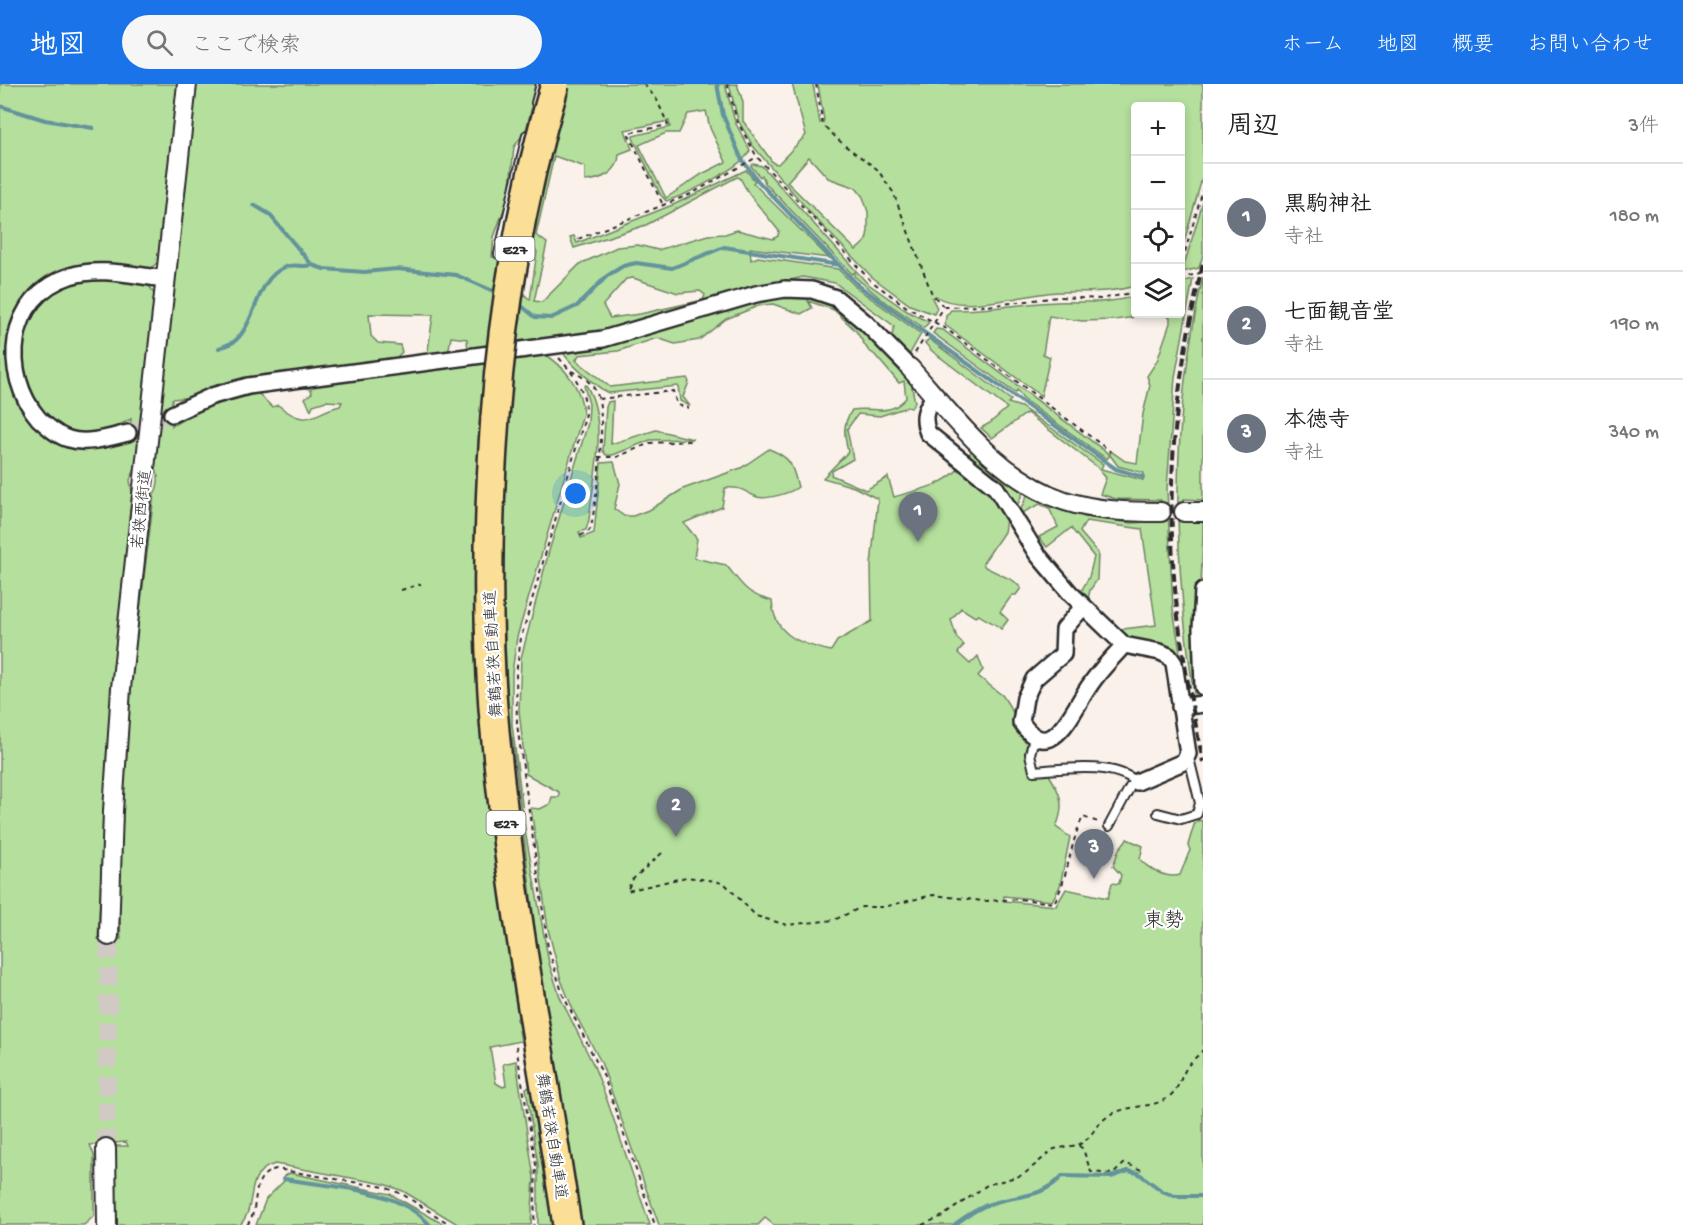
<!DOCTYPE html>
<html lang="ja">
<meta charset="utf-8">
<style>
body{margin:0;font-family:"Gochi Hand","Klee One",sans-serif;background:#f6f6f6;color:#222}
.controls{position:absolute;right:18px;top:18px;display:grid;overflow:hidden;border-radius:6px;box-shadow:0 3px 9px #0003}
.controls button{width:54px;height:54px;display:grid;place-items:center;padding:0;border:0;border-bottom:2px solid #e0e0e0;background:#fff;color:#222;font:30px sans-serif}
.you{position:absolute;left:576px;top:410px;width:21px;height:21px;margin:-15px;border:4px solid #fff;border-radius:50%;background:#1a73e8;box-shadow:0 0 0 9px #1a73e833}
.badge{display:grid;place-items:center;width:39px;height:39px;border-radius:50%;background:#1a73e8;color:#fff;font-size:20px;font-weight:700}
.pin{position:absolute;translate:-50% -50px;filter:drop-shadow(0 2px 3px #0008)}
.pin::after{content:'';position:absolute;top:32px;width:21px;height:18px;background:inherit;clip-path:polygon(0 0,100% 0,50% 100%)}
.list{margin:0;padding:0;list-style:none}
h2{display:flex;justify-content:space-between;align-items:center;height:78px;margin:0;padding:0 24px;font-size:26px}
h2 small{font-size:20px;font-weight:400;color:#767676}
.list li{display:grid;grid-template-columns:39px 1fr auto;gap:18px;align-items:center;box-sizing:border-box;height:108px;padding:0 24px;border-top:2px solid #e0e0e0}
.list b{display:block;font-size:22px;white-space:nowrap}
.list p{margin:0;font-size:20px;white-space:nowrap;color:#767676}
.list em{font-size:20px;font-style:normal;color:#767676}
.icon{flex:none;width:33px;height:33px;fill:none;stroke:currentColor;stroke-width:2;stroke-linecap:round;stroke-linejoin:round}
.map{position:relative;flex:none;width:1203px;height:1141px;overflow:hidden}
header{display:flex;align-items:center;gap:36px;box-sizing:border-box;height:84px;padding:0 30px;background:#1a73e8;color:#fff}
header strong{font-size:28px}
nav{display:flex;gap:33px;margin-inline-start:auto;font-size:21px}
.search{width:420px;height:54px;background:#f6f6f6;display:flex;align-items:center;gap:15px;box-sizing:border-box;padding:0 21px;border-radius:33px;color:#767676;font-size:22px}
main{display:flex}
aside{flex:1;background:#fff}
.map>svg:first-child{display:block}
.green{fill:#b4df9d;stroke:#708564;stroke-width:1.5;fill-rule:evenodd}
.lines{fill:none;stroke-linecap:round;stroke-linejoin:round}
.stream{stroke:#63939b;stroke-width:4}
.minor-tunnel{stroke:#d1c9c4;stroke-width:15;stroke-dasharray:15 8;stroke-linecap:butt}
.tertiary-tunnel{stroke:#d1c9c4;stroke-width:18;stroke-dasharray:18 9;stroke-linecap:butt}
.service-casing{stroke:#2b2b2b;stroke-width:12}
.minor-casing{stroke:#2b2b2b;stroke-width:20}
.tertiary-casing{stroke:#2b2b2b;stroke-width:22}
.motorway-casing{stroke:#2b2b2b;stroke-width:32}
.path{stroke:#2b2b2b;stroke-width:2;stroke-dasharray:4.5 4.5;stroke-linecap:butt}
.service{stroke:#fff;stroke-width:8}
.minor{stroke:#fff;stroke-width:15}
.tertiary{stroke:#fff;stroke-width:18}
.motorway{stroke:#fbdf96;stroke-width:27}
.rail{stroke:#2b2b2b;stroke-width:4;stroke-dasharray:9 4.5;stroke-linecap:butt}
.motorway-bridge-casing{stroke:#2b2b2b;stroke-width:32;stroke-linecap:butt}
.motorway-bridge{stroke:#fbdf96;stroke-width:27}
.labels{text-anchor:middle;stroke-width:4.5;stroke-linejoin:round;paint-order:stroke}
.shield{fill:#fff;stroke:#6b6b6b;stroke-width:1.5}
.shield-label{font-size:15px;font-weight:bold;fill:#2b2b2b}
.street-label{font-size:16px;fill:#2b2b2b;stroke:#fff}
.quarter-label{font-size:20px;fill:#2b2b2b;stroke:#fff}
</style>
<header>
<strong>地図</strong>
<div class="search"><svg class="icon" aria-label="search" viewBox="0 0 24 24"><circle cx="10" cy="10" r="6"/><path d="M15 15l6 6"/></svg>ここで検索</div>
<nav><a>ホーム</a><a>地図</a><a>概要</a><a>お問い合わせ</a></nav>
</header>
<main>
<div class="map">
<svg width="1203" height="1141" viewBox="0 0 1203 1141">
<rect width="100%" height="100%" fill="#faf1ea"/>
<filter id="ink" filterUnits="userSpaceOnUse"><feTurbulence type="fractalNoise" baseFrequency=".0167" numOctaves="2"/><feDisplacementMap in="SourceGraphic" scale="12" xChannelSelector="R" yChannelSelector="G"/><feConvolveMatrix kernelMatrix="1 2 1 2 8 2 1 2 1" color-interpolation-filters="sRGB"/></filter>
<g filter="url(#ink)">
<g class="green">
<path d="M 0,0 L 178,0 L 159,177 L 147,188 C 127,189 72,186 56,191 C 45,194 37,202 29,209 C 0,245 0,303 33,339 C 42,349 52,360 65,363 C 85,369 108,358 128,358 L 131,335 C 97,354 69,357 40,326 C 35,320 27,314 25,308 C 21,289 21,267 19,247 C 28,236 36,219 46,210 C 65,194 123,190 145,199 C 150,201 154,209 155,214 L 136,383 L 130,396 L 132,409 L 107,662 L 98,855 L 121,855 C 112,707 137,558 154,411 C 160,399 159,391 154,379 L 196,0 L 538,0 L 526,46 L 514,63 L 509,111 L 494,153 L 492,173 L 501,175 L 488,266 L 468,268 L 467,255 L 451,253 L 448,270 L 427,273 L 433,231 L 369,230 L 371,252 L 378,259 L 400,261 L 402,268 L 393,277 L 230,297 L 195,313 L 172,315 L 172,342 L 203,324 L 258,309 L 272,323 L 278,321 C 309,346 311,329 340,322 L 342,318 L 326,317 L 313,321 L 311,326 L 305,314 L 312,309 L 311,305 L 296,302 L 487,278 L 483,343 L 479,344 C 476,410 472,477 474,544 C 480,674 499,801 520,929 L 517,935 L 521,957 L 490,963 L 496,999 L 503,1003 L 506,1001 L 503,980 L 516,977 L 534,1094 L 531,1141 L 459,1141 L 403,1107 L 384,1100 L 275,1080 C 242,1089 259,1121 240,1141 L 114,1141 L 114,1062 L 128,1062 L 126,1058 L 90,1061 L 94,1071 L 94,1132 L 84,1141 L 0,1141 Z"/>
<path d="M 566,0 L 725,0 L 735,38 L 750,66 C 745,82 684,112 666,117 L 660,110 L 633,54 L 633,52 L 670,43 L 669,37 L 625,46 L 632,65 L 619,70 C 619,89 600,96 585,97 L 585,83 L 554,72 L 536,151 L 547,159 L 534,217 L 542,218 L 580,180 L 617,163 L 638,161 L 658,166 L 708,151 L 725,150 L 737,146 L 773,155 L 778,152 L 779,147 L 749,110 L 740,94 L 737,93 L 646,141 L 574,164 L 570,153 L 574,152 L 577,159 L 675,120 L 746,86 L 755,97 L 753,99 L 829,174 L 750,164 L 751,176 L 758,173 L 838,185 L 858,205 L 921,250 L 908,273 L 891,257 L 894,242 L 835,199 L 803,193 L 752,205 L 599,250 L 511,263 L 519,205 L 530,216 L 537,168 L 528,156 ZM 706,27 L 710,44 L 726,78 L 702,90 L 666,114 L 639,61 L 666,49 L 679,49 L 688,30 ZM 633,194 L 678,209 L 700,207 L 705,211 L 703,216 L 640,230 L 610,234 L 603,221 L 626,195 Z"/>
<path d="M 729,0 L 737,0 L 743,18 L 743,37 L 773,79 L 778,80 L 806,51 L 792,0 L 813,0 L 820,39 L 824,36 L 818,0 L 1203,0 L 1203,91 L 1181,169 L 1180,22 L 1136,22 L 1135,202 C 1107,210 1087,207 1058,208 C 1027,209 962,231 936,212 L 932,214 L 937,224 L 934,230 L 910,221 L 872,193 L 814,133 L 753,62 L 738,36 ZM 809,73 L 828,94 L 856,104 L 863,113 L 868,128 L 868,147 L 866,157 L 856,166 L 787,98 Z"/>
<polygon points="753,80 762,82 867,199 907,227 929,238 924,244 880,214 854,192 855,188 852,190 765,99 762,91 760,93 751,82"/>
<polygon points="1203,118 1203,171 1199,184 1182,188"/>
<path d="M 1203,193 L 1203,416 L 1184,415 L 1184,437 L 1201,436 L 1203,439 C 1203,482 1199,526 1198,570 C 1198,584 1203,604 1199,616 L 1195,617 C 1172,471 1170,337 1203,193 Z"/>
<polygon points="1193,195 1175,293 1167,405 1173,525 1188,618 1185,619 1177,577 1125,557 1114,546 1156,541 1142,445 1086,437 1080,448 1098,469 1097,496 1090,506 1087,520 1079,511 1089,493 1094,473 1071,444 1047,463 1039,453 1058,443 1049,424 1040,420 1022,429 1035,457 1018,432 1028,409 1085,433 1132,439 1161,437 1161,416 1116,415 1100,410 1106,394 1097,383 1027,329 992,354 981,344 990,339 1007,324 932,267 925,259 929,255 1011,316 1008,319 1021,323 1103,380 1101,385 1143,396 1144,389 1118,382 1110,371 1107,375 1023,315 1017,306 1015,309 933,249 936,245 943,246 1109,370 1112,368 1125,377 1137,379 1143,330 1150,301 1147,292 1157,277 1170,239 1170,233 1164,230 1180,230 1181,198"/>
<path d="M 785,211 L 824,214 L 846,228 L 910,294 L 915,318 L 911,324 L 907,323 L 880,332 L 858,330 L 847,345 L 853,375 L 832,387 L 831,391 L 866,406 L 888,393 L 894,413 C 920,405 943,403 961,382 L 983,397 L 1007,430 L 1004,448 L 983,479 L 985,483 L 1014,497 L 1021,504 L 1016,511 L 1012,511 L 1000,528 L 1008,536 L 1001,545 C 994,538 987,537 979,531 L 975,533 L 961,524 L 951,536 L 957,554 L 964,561 L 958,569 L 970,580 L 978,572 L 983,586 L 978,592 L 1003,612 L 1029,654 L 1032,690 L 1048,689 C 1060,708 1066,720 1056,743 L 1070,753 L 1060,802 L 1052,817 L 1004,812 L 1004,817 L 1056,822 L 1066,805 L 1108,814 L 1112,799 L 1119,800 L 1121,791 L 1113,782 L 1119,765 L 1127,755 L 1143,762 L 1140,775 C 1148,785 1166,795 1180,791 L 1190,766 L 1188,761 L 1194,741 L 1199,736 L 1203,737 L 1203,1141 L 774,1141 L 765,1134 L 758,1141 L 659,1141 L 601,978 L 574,928 L 561,896 L 548,845 L 531,724 L 540,725 L 550,720 L 552,713 L 559,713 L 559,708 L 526,690 L 519,626 L 521,574 L 549,467 L 588,339 L 589,320 L 584,302 L 586,301 C 609,337 593,395 589,436 L 586,446 L 579,448 L 581,454 L 594,449 L 601,379 L 614,378 L 620,400 L 614,425 L 624,432 L 633,432 L 651,425 L 683,405 L 741,384 L 769,365 C 792,374 792,381 798,403 C 791,409 766,416 757,413 C 742,407 744,403 725,404 L 722,423 L 684,439 L 697,455 L 694,474 L 726,481 C 742,500 745,510 772,517 C 774,552 801,560 831,567 L 837,557 L 872,537 L 871,481 L 878,415 L 854,403 L 823,394 L 848,368 C 844,350 842,341 852,326 C 873,322 888,334 906,314 L 904,297 L 899,299 L 875,271 L 868,266 L 856,247 L 834,226 L 808,217 L 812,224 L 801,230 L 773,220 L 758,222 L 726,235 L 699,256 L 675,260 L 657,254 L 618,267 L 579,271 L 576,276 L 610,303 L 687,294 L 689,298 L 683,313 L 690,322 L 680,317 L 678,302 L 609,309 C 600,306 565,276 562,266 Z"/>
<path d="M 1135,212 L 1136,230 L 1155,230 L 1115,236 L 1082,237 L 1049,232 L 1043,270 L 1050,273 L 1041,312 L 945,241 L 946,232 L 951,226 C 987,227 1021,219 1057,218 C 1086,217 1106,221 1135,212 Z"/>
<path d="M 543,269 C 565,282 582,304 583,330 L 517,553 L 512,589 L 512,640 L 526,752 L 549,879 L 560,913 L 594,982 L 607,1016 L 650,1141 L 580,1141 L 539,879 L 512,654 L 509,652 L 502,486 L 510,275 Z"/>
<polygon points="613,317 611,360 656,346 693,355 650,356 613,371 606,371 603,367 606,323 608,318"/>
<polygon points="973,363 1024,406 1015,427 967,375"/>
<polygon points="531,1003 552,1141 538,1141 538,1081 526,1004"/>
<polygon points="290,1089 390,1110 445,1141 256,1141 266,1115 284,1097 284,1092"/>
</g>
<g class="lines">
<g class="stream">
<polyline points="717,0 723,31 741,74 758,97 859,202 1116,385 1143,393"/>
<polyline points="0,22 45,36 93,44"/>
<polyline points="254,121 269,130 312,181 324,185 364,188 397,185 456,191 498,209"/>
<polyline points="518,219 535,233 551,234 577,222 607,192 623,182 636,179 672,184 724,163 839,181"/>
<path d="M 219,264 C 225,262 232,260 236,256 C 257,236 256,195 285,183 C 294,179 303,184 312,181"/>
<path d="M 284,1095 C 331,1103 396,1103 430,1141"/>
<path d="M 954,1141 C 965,1133 977,1124 990,1120 C 1016,1111 1044,1114 1062,1092 L 1111,1093 L 1128,1087 L 1138,1089 L 1162,1107 L 1175,1112 L 1203,1112"/>
</g>
<polyline class="minor-tunnel" points="128,349 172,330"/>
<polyline class="tertiary-tunnel" points="106,1064 109,852"/>
<g class="service-casing">
<g id="service">
<polyline points="536,19 541,0"/>
<polyline points="499,170 527,51"/>
<path d="M 1034,654 L 1030,670 L 1034,687 C 1065,685 1111,677 1137,698 L 1130,703 L 1109,742"/>
<polyline points="1158,729 1181,735 1197,730 1200,719 1188,670"/>
</g>
</g>
<g class="minor-casing">
<g id="minor">
<path d="M 935,312 C 925,324 922,334 928,349 L 996,404 L 1037,470 L 1070,509 L 1124,561 L 1160,568 L 1169,572 L 1174,579 L 1188,670 L 1183,678 L 1137,698"/>
<polyline points="172,330 212,312 248,302 603,255 756,210 785,205 812,206 836,214 866,239 910,284"/>
<path d="M 128,349 C 111,353 87,361 69,355 C 58,352 48,343 39,335 C 0,290 7,212 70,192 C 99,182 136,192 166,195"/>
<polyline points="1203,507 1201,545 1203,603"/>
<path d="M 1083,523 L 1064,545 L 1063,570 L 1034,595 L 1025,614 L 1021,638 C 1052,685 1073,624 1090,601 C 1099,587 1112,574 1124,561"/>
<polyline points="1180,623 1203,620"/>
</g>
</g>
<g class="tertiary-casing">
<g id="tertiary">
<path d="M 910,284 C 954,333 1000,396 1065,417 C 1096,427 1129,428 1161,428"/>
<polyline points="1184,428 1203,428"/>
<polyline points="109,852 113,727 121,604 187,0"/>
<polyline points="106,1064 107,1141"/>
</g>
</g>
<g class="motorway-casing">
<path id="motorway" d="M 495,333 C 488,430 486,527 493,624 C 507,797 541,969 567,1141"/>
</g>
<g class="path">
<polyline points="644,0 657,16 668,41 628,49 663,121"/>
<polyline points="727,0 737,37 757,73 870,196 908,224 945,244 1111,368"/>
<polyline points="816,0 823,41 844,61 877,85 893,108 932,210 944,223"/>
<polyline points="578,155 691,110 757,73"/>
<polyline points="1180,185 1203,106"/>
<polyline points="1180,195 1203,188"/>
<polyline points="944,223 987,222 1058,213 1101,215 1136,208"/>
<polyline points="915,269 944,223"/>
<path d="M 559,274 C 574,290 586,307 586,330 L 521,554 L 516,590 L 517,640 L 548,864 L 563,911 L 604,993 L 655,1141"/>
<path d="M 571,287 C 582,292 591,297 596,308 C 608,330 596,416 591,444 L 588,448 L 580,452"/>
<polyline points="599,315 673,307 677,321 689,324"/>
<polyline points="598,373 617,373 650,359 692,357"/>
<polyline points="401,506 421,500"/>
<path d="M 662,769 L 632,796 L 627,807 L 686,793 L 716,797 L 726,801 L 756,832 L 787,841 L 834,836 L 862,823 L 883,823 L 933,811 L 983,817 L 1019,815 L 1054,819 C 1069,792 1069,761 1083,733 L 1101,739"/>
<polyline points="516,962 536,1081 534,1141"/>
<path d="M 1078,1061 C 1092,1055 1094,1042 1107,1033 C 1126,1020 1146,1025 1164,1016 C 1179,1008 1179,996 1187,983 C 1191,977 1198,972 1203,966"/>
<path d="M 247,1141 C 262,1122 247,1093 276,1085 L 384,1103 L 402,1110 L 451,1141"/>
<polyline points="922,1141 943,1132 987,1101 1023,1091 1054,1065 1078,1061 1083,1065 1091,1088 1113,1090 1125,1079 1144,1087"/>
</g>
<use href="#service" class="service"/>
<use href="#minor" class="minor"/>
<use href="#tertiary" class="tertiary"/>
<use href="#motorway" class="motorway"/>
<path class="rail" d="M 1203,180 C 1175,294 1164,408 1177,525 C 1183,576 1193,627 1203,678"/>
<g class="motorway-bridge-casing">
<path id="motorway-bridge" d="M 495,333 C 503,219 523,109 555,0"/>
</g>
<use href="#motorway-bridge" class="motorway-bridge"/>
</g>
</g>
<g class="labels">
<g class="shield">
<rect x="495.5" y="153" width="39" height="24" rx="4.5"/>
<rect x="486.5" y="727" width="39" height="24" rx="4.5"/>
</g>
<g class="shield-label">
<text x="515" y="170">E27</text>
<text x="506" y="744">E27</text>
</g>
<g class="street-label">
<text transform="translate(140 425) rotate(-84)" y="6">若狭西街道</text>
<text transform="translate(492 570) rotate(-93)" y="6">舞鶴若狭自動車道</text>
<text transform="translate(553 1052) rotate(81)" y="6">舞鶴若狭自動車道</text>
</g>
<g class="quarter-label">
<text x="1164" y="842">東勢</text>
</g>
</g>
</svg>
<div class="controls">
<button>+</button>
<button>−</button>
<button><svg class="icon" aria-label="locate" viewBox="0 0 24 24"><circle cx="12" cy="12" r="6"/><path d="M12 2v4M12 18v4M2 12h4M18 12h4"/></svg></button>
<button><svg class="icon" aria-label="layers" viewBox="0 0 24 24"><path d="M12 4l9 5-9 5-9-5zM3 14l9 5 9-5"/></svg></button>
</div>
<div class="you"></div>
<div class="pin badge" style="left:918px;top:458px;background:#6b7280">1</div>
<div class="pin badge" style="left:676px;top:753px;background:#6b7280">2</div>
<div class="pin badge" style="left:1094px;top:795px;background:#6b7280">3</div>
</div>
<aside>
<h2>周辺<small>3件</small></h2>
<ul class="list">
<li><span class="badge" style="background:#6b7280">1</span><div><b>黒駒神社</b><p>寺社</p></div><em>180 m</em></li>
<li><span class="badge" style="background:#6b7280">2</span><div><b>七面観音堂</b><p>寺社</p></div><em>190 m</em></li>
<li><span class="badge" style="background:#6b7280">3</span><div><b>本徳寺</b><p>寺社</p></div><em>340 m</em></li>
</ul>
</aside>
</main>
